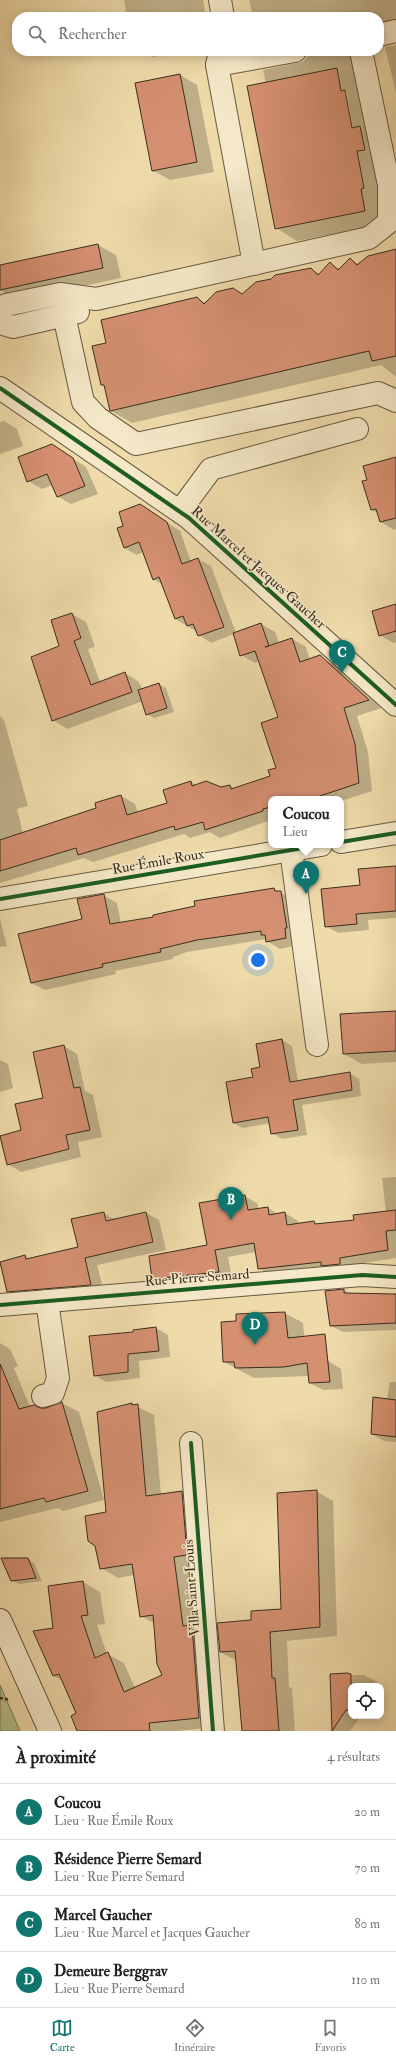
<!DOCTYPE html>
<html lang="fr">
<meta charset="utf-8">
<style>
body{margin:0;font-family:"IM FELL Double Pica",serif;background:#f6f6f6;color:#222}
.controls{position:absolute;right:12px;bottom:12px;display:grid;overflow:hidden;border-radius:8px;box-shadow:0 2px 10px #0003}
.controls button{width:36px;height:36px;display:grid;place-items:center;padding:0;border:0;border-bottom:1px solid #e0e0e0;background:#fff;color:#222;font:20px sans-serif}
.you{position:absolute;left:258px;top:960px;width:14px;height:14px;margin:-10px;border:3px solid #fff;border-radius:50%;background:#1a73e8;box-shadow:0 0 0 6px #1a73e833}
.badge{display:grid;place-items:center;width:26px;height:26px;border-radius:50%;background:#0f766e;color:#fff;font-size:13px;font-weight:700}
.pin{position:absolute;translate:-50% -33px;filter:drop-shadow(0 1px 2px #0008)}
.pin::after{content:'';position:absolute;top:21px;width:14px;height:12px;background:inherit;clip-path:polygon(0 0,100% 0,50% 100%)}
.popup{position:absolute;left:268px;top:796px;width:76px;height:52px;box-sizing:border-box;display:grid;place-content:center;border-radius:8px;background:#fff;filter:drop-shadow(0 1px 3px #0005);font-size:13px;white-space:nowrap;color:#767676}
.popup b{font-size:15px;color:#222}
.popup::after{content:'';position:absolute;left:50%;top:100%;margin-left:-8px;border:8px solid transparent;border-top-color:#fff}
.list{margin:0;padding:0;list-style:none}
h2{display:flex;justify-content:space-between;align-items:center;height:52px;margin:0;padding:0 16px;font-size:17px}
h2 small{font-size:13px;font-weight:400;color:#767676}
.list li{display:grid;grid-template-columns:26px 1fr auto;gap:12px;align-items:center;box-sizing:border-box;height:56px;padding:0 16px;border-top:1px solid #e0e0e0}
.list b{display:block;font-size:15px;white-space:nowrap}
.list p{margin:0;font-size:13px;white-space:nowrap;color:#767676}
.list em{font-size:13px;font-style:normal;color:#767676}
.icon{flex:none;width:22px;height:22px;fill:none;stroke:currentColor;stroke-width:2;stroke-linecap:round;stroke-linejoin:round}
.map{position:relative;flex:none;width:396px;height:1731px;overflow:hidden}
.search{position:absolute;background:#fff;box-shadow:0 2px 10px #0003;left:12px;right:12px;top:12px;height:44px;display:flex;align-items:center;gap:10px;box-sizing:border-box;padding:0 14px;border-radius:16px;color:#767676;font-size:15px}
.sheet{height:276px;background:#fff}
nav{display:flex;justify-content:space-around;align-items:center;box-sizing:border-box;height:56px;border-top:1px solid #e0e0e0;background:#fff;font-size:11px;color:#767676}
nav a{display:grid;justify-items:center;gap:2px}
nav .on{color:#0f766e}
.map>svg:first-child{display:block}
.green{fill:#b6c18b;stroke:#787855}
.shadow{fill:#0003;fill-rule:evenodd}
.building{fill:#d59071;stroke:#3a2e1f}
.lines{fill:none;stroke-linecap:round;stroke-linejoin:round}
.minor-casing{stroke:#675942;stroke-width:24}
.path{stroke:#3a2e1f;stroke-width:2.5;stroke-dasharray:3 2;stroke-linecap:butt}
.minor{stroke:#f5e8c8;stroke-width:22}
.cycleway-casing{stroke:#f5e8c8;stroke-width:6}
.cycleway{stroke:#1b5e20;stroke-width:4}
.labels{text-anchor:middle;stroke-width:3;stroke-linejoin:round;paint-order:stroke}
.street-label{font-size:14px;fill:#3a2e1f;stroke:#f5e8c8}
</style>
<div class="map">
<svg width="396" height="1731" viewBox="0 0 396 1731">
<rect width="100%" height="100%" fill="#efdbaa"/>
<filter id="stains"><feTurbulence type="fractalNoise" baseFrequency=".005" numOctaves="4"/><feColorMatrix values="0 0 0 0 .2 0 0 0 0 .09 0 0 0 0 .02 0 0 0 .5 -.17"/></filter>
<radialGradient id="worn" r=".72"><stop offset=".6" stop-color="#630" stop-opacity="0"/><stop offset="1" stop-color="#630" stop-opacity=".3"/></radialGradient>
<polygon class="green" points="0,1685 20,1731 0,1731"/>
<g class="shadow">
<polygon points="124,0 203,0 206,17 127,17"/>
<polygon points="249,0 396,0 396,36 379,39 379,17 253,17"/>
<polygon points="396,45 396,93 385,47"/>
<polygon points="143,51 183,51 153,57"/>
<path d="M 269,51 L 352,51 L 386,223 L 297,241 L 276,228 L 266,84 L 263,70 L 303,62 L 308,56 L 308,52 L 279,57 ZM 345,92 L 347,92 L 353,133 L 351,133 Z"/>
<polygon points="180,75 197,85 214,172 170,180 152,170"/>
<polygon points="98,245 116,255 121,278 18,300 0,290 0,266"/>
<polygon points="396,250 396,377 381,365 132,423 111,411 106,386 102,385 107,343 197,298 206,303 243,295 311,269 320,274 330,263 340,269 350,259 359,264"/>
<polygon points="4,421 17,429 23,446 0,454 0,422"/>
<polygon points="52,445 86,467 98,494 71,504 57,496 53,485 42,489 28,481"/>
<polygon points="396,458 396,529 394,530 381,522 378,513 372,510 368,480"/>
<polygon points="153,513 180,531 191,562 198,559 211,566 236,633 261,624 275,632 279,643 292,639 306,647 310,660 320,657 334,665 381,708 357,716 368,752 372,791 341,801 341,799 271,799 271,820 220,838 210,832 190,838 184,834 93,862 84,858 0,883 0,716 4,720 28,806 17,809 23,834 98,809 121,796 135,804 138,813 168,804 191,782 196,785 221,788 230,786 235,789 271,777 277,768 280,718 260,661 255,663 241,655 234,634 211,643 199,635 196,631 175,619 163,585 153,579 143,552 137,555 124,548"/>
<polygon points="396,606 396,642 393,643 380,635"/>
<polygon points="72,614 86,622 95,647 88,649 100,682 125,673 139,682 142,690 159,684 166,688 174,712 154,718 147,714 143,701 67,729 53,720 61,647"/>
<polygon points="396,867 396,918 368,920 369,930 338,933 326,926 361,886"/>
<polygon points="274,890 294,899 299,945 280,949 267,941 266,939 187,952 173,957 173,959 115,971 116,974 45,990 31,983 103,895 117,903 121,923 154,918"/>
<polygon points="0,919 7,946 0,947"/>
<polygon points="396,1012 396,1062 362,1064 344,1054"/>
<polygon points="282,1040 292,1046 298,1081 349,1073 359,1079 361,1096 302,1105 307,1135 282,1139 272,1133 270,1123 243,1128 233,1123 254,1078 261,1068 257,1045"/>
<polygon points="64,1046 77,1054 85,1091 93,1095 102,1137 78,1142 81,1157 21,1172 8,1164 22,1131 44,1099"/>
<polygon points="0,1060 8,1064 13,1088 0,1092"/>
<polygon points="396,1177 396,1258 352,1265 353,1271 272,1276 259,1268 256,1252 228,1257 232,1279 166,1286 153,1278 208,1246 244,1196 257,1203 259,1210 268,1208 278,1214 285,1213 298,1221 299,1224 314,1222 319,1225 355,1221 386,1212 382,1178"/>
<polygon points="103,1213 116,1220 146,1213 159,1220 166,1250 97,1265 104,1292 21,1299 8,1291 24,1256 30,1259 79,1247"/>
<polygon points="344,1290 351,1294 396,1295 396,1330 343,1332 331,1326"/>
<polygon points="285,1313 303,1323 305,1345 341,1369 343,1389 323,1390 310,1383 309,1376 254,1378 224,1362 237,1322"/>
<polygon points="156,1328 168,1335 170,1357 139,1361 140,1378 106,1382 95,1375 134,1333 134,1331"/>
<polygon points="0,1343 10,1349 18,1366 14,1368 30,1407 46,1409 62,1403 79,1412 104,1500 63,1511 58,1508 0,1522"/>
<polygon points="390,1382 396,1382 396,1442 384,1441 372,1434 387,1400"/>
<polygon points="132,1404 154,1415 161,1495 182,1492 198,1502 216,1727 176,1731 78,1731 77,1714 63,1681 54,1676 34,1632 55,1629 83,1582 100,1592 105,1624 97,1625 107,1654 124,1663 135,1688 163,1676 155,1624 141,1616 134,1575 118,1578 101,1568 107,1513"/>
<polygon points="316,1491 333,1501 337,1636 287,1641 289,1687 292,1688 295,1731 243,1731 237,1661 220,1652 252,1621 282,1610"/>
<polygon points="27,1559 34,1563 42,1581 19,1584 12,1580"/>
<polygon points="331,1675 364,1675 377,1682 378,1686 351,1686 351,1716 371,1717 360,1717 350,1731 333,1731"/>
</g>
<g class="building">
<polygon points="337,68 341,91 345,90 352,128 360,126 365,150 357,151 364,188 361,189 365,211 275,229 247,86"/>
<polygon points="180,74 197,162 152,171 135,83"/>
<polygon points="98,244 103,268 0,290 0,265"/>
<polygon points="396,249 396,356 372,361 369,351 110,411 104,385 101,385 92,346 106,343 101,320 197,297 204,304 216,292 233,288 242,294 256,282 271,279 275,275 311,268 318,275 330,262 338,270 350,258 357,265 368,256"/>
<polygon points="52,444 73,458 85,486 57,497 47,474 27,482 18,457"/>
<polygon points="396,457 396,518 380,522 376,509 371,510 362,481 367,480 363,466"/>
<polygon points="140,504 167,522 182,564 198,558 224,627 198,636 193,624 187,626 183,616 175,619 159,577 153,580 139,542 124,548 117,528 123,526 119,512"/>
<polygon points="396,604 396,631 379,636 372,611"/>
<polygon points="72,613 81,638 74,641 91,685 125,672 132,692 52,721 31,657 59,646 51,620"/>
<polygon points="261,623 269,646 265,647 292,638 300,662 320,655 369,700 344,708 355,744 359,783 311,799 271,799 271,807 263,809 263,811 205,830 203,822 175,830 174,826 78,855 76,848 0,871 0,840 96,808 95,803 101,801 121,795 127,815 167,803 163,790 191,781 192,786 206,781 221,787 230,785 231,789 270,776 268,770 276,768 261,723 278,717 255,651 240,656 233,633"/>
<polygon points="159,683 167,708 146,715 138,690"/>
<polygon points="396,866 396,911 356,914 357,924 325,927 321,889 360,885 358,869"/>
<polygon points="274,888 275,891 281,891 287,928 285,928 286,938 266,942 265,935 261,935 261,931 197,940 160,949 161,952 102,964 103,967 31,983 18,934 82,919 77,899 104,894 110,924 153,917 153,915 195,906 194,901"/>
<polygon points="396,1011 396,1051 343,1054 340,1014"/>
<polygon points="282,1039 290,1082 350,1072 352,1090 293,1100 298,1130 271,1134 268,1117 233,1123 226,1082 253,1077 251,1069 260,1067 256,1044"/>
<polygon points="64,1045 74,1088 80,1087 90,1130 66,1135 69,1149 7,1165 0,1136 21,1130 15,1104 43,1098 33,1052"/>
<polygon points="245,1195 248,1210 268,1207 269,1215 285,1212 287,1225 314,1221 315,1224 354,1220 353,1215 396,1210 396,1230 386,1231 388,1250 340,1258 340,1264 321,1266 321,1262 258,1269 254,1243 215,1250 219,1272 152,1279 149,1256 207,1245 199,1203"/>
<polygon points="104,1212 106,1221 146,1212 153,1242 85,1258 91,1285 7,1292 0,1262 25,1255 26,1259 78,1247 71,1219"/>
<polygon points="344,1289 344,1293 396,1294 396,1323 330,1326 325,1291"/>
<polygon points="285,1312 288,1338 325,1334 330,1382 309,1383 307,1363 284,1367 235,1368 234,1362 223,1362 221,1322 236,1321 236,1314"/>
<polygon points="156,1327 159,1351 128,1354 128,1372 94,1376 89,1336 133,1332 133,1330"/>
<polygon points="0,1364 19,1409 34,1405 40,1408 46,1408 62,1402 88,1491 46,1502 44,1498 0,1509"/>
<polygon points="373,1397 396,1400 396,1437 371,1434"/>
<polygon points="132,1403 132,1405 138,1404 146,1496 182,1491 187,1555 174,1557 183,1626 192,1625 199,1718 149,1723 150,1731 77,1731 71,1716 76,1713 59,1674 53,1676 33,1631 53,1628 48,1586 83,1581 88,1615 81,1616 95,1658 108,1652 124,1692 162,1675 157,1664 153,1615 140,1617 132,1564 100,1569 95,1546 88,1541 85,1516 106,1512 97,1412"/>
<polygon points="317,1490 320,1627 270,1632 272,1678 275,1678 279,1731 242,1731 235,1651 220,1652 217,1623 251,1620 251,1611 281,1609 277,1493"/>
<polygon points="1,1558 28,1558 36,1578 11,1581"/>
<polygon points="347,1673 351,1674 351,1710 346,1710 332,1731 330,1674"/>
</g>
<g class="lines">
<g class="minor-casing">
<g id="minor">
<polyline points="220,0 223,17"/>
<polyline points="379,35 396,31"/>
<polyline points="220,51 217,65 254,264"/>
<polyline points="217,65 295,51"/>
<polyline points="0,309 6,305 60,294 96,299 369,238 389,222 389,185 361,51"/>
<polyline points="64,315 83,402 98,418 136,444 378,393 396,401"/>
<polyline points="0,323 13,327 78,312"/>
<polyline points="0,388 189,518 396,705"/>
<polyline points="180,511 211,469 357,429"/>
<polyline points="341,842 396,833"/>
<polyline points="291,850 317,1045"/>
<polyline points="0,899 321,845"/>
<polyline points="0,1305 362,1275 396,1277"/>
<polyline points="43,1396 53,1393 58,1378 47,1301"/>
<polyline points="191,1443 213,1731"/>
<polyline points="0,1620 50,1731"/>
</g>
</g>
<polyline class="path" points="0,1698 10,1700"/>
<use href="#minor" class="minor"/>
<g class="cycleway-casing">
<g id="cycleway">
<polyline points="0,388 189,518 396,705"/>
<polyline points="341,842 396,833"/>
<polyline points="0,899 321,845"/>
<polyline points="0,1305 362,1275 396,1277"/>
<polyline points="191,1443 213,1731"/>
</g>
</g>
<use href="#cycleway" class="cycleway"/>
</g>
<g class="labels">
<g class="street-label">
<text transform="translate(259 567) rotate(42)" y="5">Rue Marcel et Jacques Gaucher</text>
<text transform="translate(158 861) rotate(-10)" y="5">Rue Émile Roux</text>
<text transform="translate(197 1277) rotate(-4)" y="5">Rue Pierre Semard</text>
<text transform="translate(191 1588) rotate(-94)" y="5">Villa Saint-Louis</text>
</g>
</g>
<rect width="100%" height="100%" filter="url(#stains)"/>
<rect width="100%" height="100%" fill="url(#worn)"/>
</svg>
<div class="controls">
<button><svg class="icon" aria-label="locate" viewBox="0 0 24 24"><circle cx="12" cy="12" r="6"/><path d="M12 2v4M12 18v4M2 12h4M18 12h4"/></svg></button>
</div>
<div class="you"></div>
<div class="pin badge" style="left:306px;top:894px">A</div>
<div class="popup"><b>Coucou</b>Lieu</div>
<div class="pin badge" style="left:231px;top:1220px">B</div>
<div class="pin badge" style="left:342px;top:673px">C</div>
<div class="pin badge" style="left:255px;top:1345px">D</div>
<div class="search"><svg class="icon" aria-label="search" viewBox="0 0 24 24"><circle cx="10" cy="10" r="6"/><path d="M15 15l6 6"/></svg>Rechercher</div>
</div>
<section class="sheet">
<h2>À proximité<small>4 résultats</small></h2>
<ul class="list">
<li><span class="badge">A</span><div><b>Coucou</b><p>Lieu · Rue Émile Roux</p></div><em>20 m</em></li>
<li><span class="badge">B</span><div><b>Résidence Pierre Semard</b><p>Lieu · Rue Pierre Semard</p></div><em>70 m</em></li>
<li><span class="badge">C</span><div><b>Marcel Gaucher</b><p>Lieu · Rue Marcel et Jacques Gaucher</p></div><em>80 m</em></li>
<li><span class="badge">D</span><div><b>Demeure Berggrav</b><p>Lieu · Rue Pierre Semard</p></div><em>110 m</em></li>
</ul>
</section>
<nav>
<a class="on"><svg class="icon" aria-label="map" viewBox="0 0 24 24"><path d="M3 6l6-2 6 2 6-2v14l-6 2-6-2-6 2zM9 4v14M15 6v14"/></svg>Carte</a>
<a><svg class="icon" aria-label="directions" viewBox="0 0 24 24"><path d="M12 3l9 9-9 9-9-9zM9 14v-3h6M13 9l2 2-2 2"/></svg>Itinéraire</a>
<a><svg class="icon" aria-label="saved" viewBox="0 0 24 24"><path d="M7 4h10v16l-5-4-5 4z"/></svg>Favoris</a>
</nav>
